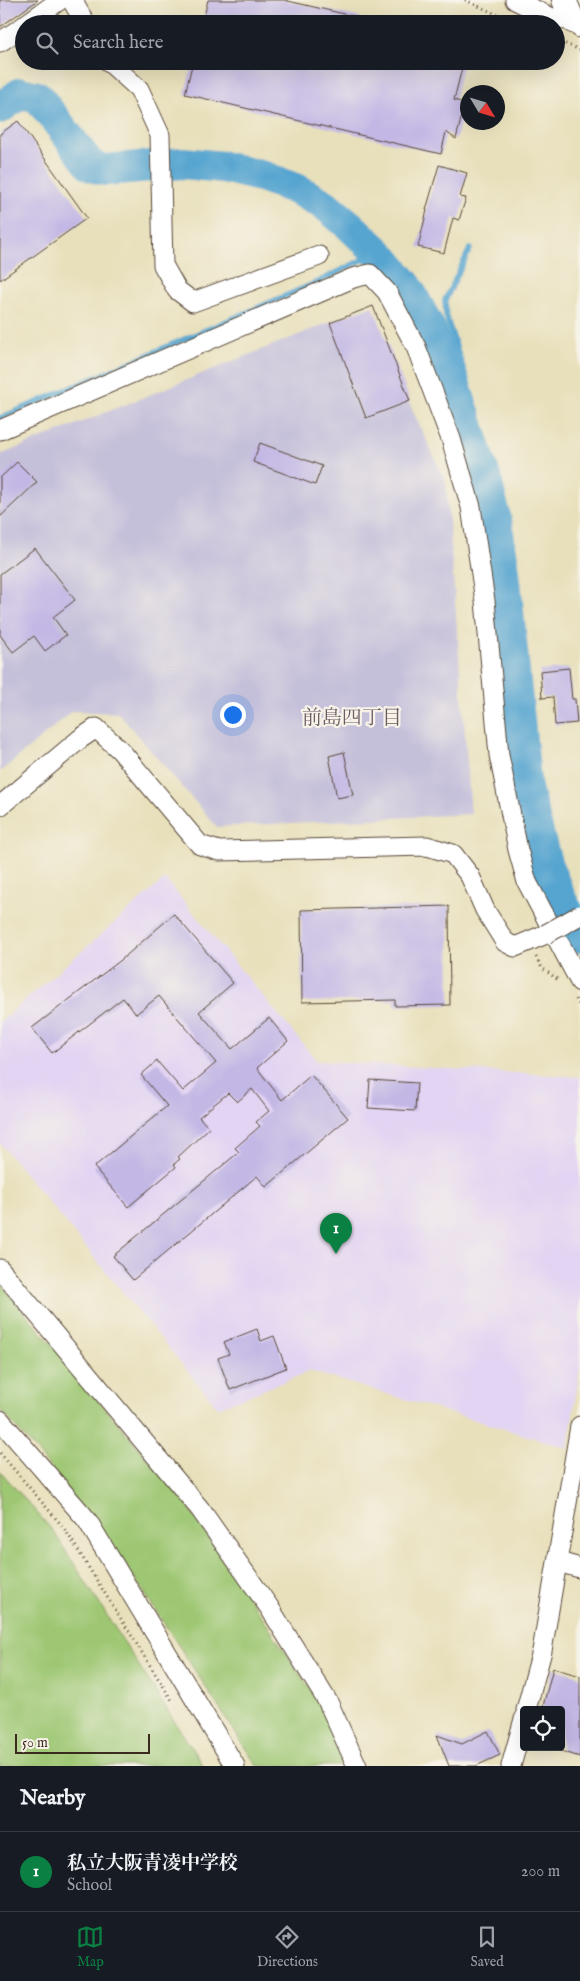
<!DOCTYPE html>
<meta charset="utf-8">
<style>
body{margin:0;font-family:"IM FELL English","Noto Serif JP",serif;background:#20242c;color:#f1f3f6}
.controls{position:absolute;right:15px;bottom:15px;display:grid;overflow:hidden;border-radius:5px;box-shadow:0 5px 20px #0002}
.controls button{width:45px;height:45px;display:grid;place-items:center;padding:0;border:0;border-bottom:1px solid #363941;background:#171b24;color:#f1f3f6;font:25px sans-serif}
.compass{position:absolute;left:460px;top:85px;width:45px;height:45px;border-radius:50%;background:#171b24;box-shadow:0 5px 20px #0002;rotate:128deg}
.scale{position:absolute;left:15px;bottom:12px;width:135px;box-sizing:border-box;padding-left:5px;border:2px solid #3b2a1e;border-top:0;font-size:14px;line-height:18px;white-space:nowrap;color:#3b2a1e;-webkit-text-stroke:4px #f7f3e8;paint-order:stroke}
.you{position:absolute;left:232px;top:714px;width:18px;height:18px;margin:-12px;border:4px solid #fff;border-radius:50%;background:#1a73e8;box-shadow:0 0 0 8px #1a73e833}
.badge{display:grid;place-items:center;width:32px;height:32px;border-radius:50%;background:#0b8043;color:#fff;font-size:16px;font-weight:700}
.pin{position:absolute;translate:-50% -41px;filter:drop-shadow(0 1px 2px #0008)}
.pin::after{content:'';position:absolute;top:26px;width:18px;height:15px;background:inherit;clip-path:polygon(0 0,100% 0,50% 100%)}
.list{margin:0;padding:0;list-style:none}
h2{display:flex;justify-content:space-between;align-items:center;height:65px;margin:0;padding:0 20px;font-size:21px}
h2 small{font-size:16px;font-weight:400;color:#9ea1a6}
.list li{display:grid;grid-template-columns:32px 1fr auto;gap:15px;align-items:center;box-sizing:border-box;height:80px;padding:0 20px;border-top:1px solid #363941}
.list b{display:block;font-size:19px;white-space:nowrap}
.list p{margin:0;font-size:16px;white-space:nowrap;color:#9ea1a6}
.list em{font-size:16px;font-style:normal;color:#9ea1a6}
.icon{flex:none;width:28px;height:28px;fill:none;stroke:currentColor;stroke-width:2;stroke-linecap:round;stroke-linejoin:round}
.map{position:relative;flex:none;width:580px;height:1766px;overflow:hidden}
.search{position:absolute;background:#171b24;box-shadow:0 5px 20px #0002;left:15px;right:15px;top:15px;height:55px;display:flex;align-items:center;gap:12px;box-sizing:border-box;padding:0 18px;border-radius:28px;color:#9ea1a6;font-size:19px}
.sheet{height:145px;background:#171b24}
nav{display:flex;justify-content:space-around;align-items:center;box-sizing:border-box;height:70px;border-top:1px solid #363941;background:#171b24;font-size:14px;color:#9ea1a6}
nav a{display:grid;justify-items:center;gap:2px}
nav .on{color:#0b8043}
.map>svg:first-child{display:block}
.built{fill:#e2d4f3}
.industrial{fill:#c5c0da}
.green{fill:#9ec773;stroke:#6c7848}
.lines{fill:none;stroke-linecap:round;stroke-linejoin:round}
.stream{stroke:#56a5d0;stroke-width:5.5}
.river{stroke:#56a5d0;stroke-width:32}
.building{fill:#c3b8e5}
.minor-casing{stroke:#554536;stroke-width:21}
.major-casing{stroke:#554536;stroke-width:26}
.path{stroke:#554536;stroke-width:3;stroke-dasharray:1 4;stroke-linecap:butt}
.minor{stroke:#fff;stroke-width:19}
.major{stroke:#fff;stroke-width:24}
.minor-bridge-casing{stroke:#554536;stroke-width:21;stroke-linecap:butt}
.minor-bridge{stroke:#fff;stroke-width:19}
.labels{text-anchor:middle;stroke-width:4.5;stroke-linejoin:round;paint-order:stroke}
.neighbourhood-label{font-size:20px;fill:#6b5c64;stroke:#f7f3e8}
</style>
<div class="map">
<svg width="580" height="1766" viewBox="0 0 580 1766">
<rect width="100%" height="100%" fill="#f7f3e8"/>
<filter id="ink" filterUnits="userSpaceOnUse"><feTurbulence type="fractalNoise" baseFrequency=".02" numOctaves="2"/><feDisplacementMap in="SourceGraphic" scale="10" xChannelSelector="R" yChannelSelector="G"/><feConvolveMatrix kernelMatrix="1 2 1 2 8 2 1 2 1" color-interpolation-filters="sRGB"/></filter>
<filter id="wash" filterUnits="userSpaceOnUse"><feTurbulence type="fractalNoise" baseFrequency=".0096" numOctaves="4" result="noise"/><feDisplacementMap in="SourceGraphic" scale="20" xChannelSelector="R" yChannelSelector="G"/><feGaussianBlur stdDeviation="1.12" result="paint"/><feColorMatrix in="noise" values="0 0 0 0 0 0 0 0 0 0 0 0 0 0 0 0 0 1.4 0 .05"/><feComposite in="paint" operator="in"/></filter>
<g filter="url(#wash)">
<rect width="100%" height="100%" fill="#e8e0bb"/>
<polygon class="built" points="165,879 317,1061 580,1077 580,1366 568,1448 310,1371 218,1408 0,1143 0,1022"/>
<polygon class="industrial" points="365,308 446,482 471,814 217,827 118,713 73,711 0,772 0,455"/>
<g class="green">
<polygon points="0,1283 188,1507 316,1698 347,1766 257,1766 121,1557 35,1449 0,1409"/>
<polygon points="0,1471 53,1531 203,1766 0,1766"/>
</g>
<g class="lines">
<g class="stream">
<polyline points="470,249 445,300 446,316 498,474 509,518 517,569 539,786 559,860 573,894 580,907"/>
<polyline points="0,418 320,281 378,252"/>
</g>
<polyline class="river" points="0,108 21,93 38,97 91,166 106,170 183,163 223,167 264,177 298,190 325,205 349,225 381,255 407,286 430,329 465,415 487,487 503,578 521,762 531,823 541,861 555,894 580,937"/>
</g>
<g id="blocks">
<g class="building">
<polygon points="0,0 38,0 0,27"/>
<polygon points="208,0 284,0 361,18 360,24 202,24"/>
<polygon points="193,61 449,61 463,64 454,100 465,103 456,139 446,132 441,154 185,94"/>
<polygon points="18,121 87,218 0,280 0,134"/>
<polygon points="439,165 467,173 460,197 466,198 459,220 453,218 444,253 418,247 427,210 426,210"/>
<polygon points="373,306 410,401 366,418 330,323"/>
<polygon points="260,443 322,466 315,485 253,462"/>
<polygon points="17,462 37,482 0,517 0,478"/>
<polygon points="35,548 75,600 53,617 66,635 45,651 34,636 13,652 0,635 0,574"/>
<polygon points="569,668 572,699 575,699 577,723 555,725 553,697 542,698 540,671"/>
<polygon points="344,752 353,795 337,798 329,756"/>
<polygon points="449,906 450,1005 395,1006 395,1000 302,1002 301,910"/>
<polygon points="174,914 233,983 199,1012 232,1049 269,1018 288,1041 257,1068 282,1100 311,1075 348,1118 266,1187 257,1176 133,1280 113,1256 239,1152 235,1148 260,1126 256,1122 269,1111 252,1089 237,1102 228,1093 199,1117 209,1128 178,1157 180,1159 174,1164 176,1167 128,1207 94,1167 167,1106 141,1075 157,1061 183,1091 216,1063 159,996 136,1014 123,998 52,1053 32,1028 121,960"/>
<polygon points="370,1080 417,1083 415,1111 368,1108"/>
<polygon points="257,1329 261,1341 274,1336 286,1368 230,1390 218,1358 229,1354 224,1342"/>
<polygon points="553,1668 580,1676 580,1757 561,1751 561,1710 542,1710"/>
<polygon points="488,1731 500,1755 476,1766 449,1766 437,1735 462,1744"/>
</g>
</g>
</g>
<g filter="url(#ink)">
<use href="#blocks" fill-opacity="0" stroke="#554536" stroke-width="1"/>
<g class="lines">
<g class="minor-casing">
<g id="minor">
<polyline points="75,0 74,4 86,24"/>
<polyline points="515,0 550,17 573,21 580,28"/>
<polyline points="26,24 60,0"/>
<polyline points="0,42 24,26"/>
<polyline points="108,61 139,89 160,135 163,265 177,290 193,302 319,256"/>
<polyline points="0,430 353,278 370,274 387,292 416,347 451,439 471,507 485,601 499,755 518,850 527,882 580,982"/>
<polyline points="0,806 80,739 96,728 120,750 200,845 219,851 427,846 453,854 470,876 485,910 505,942 515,947 546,934"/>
<polyline points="0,1269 200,1509 269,1607 328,1702 357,1766"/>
<polyline points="0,1420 87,1520 235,1766"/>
<polyline points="558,1562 580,1568"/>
<polyline points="526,1710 542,1651 580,1426"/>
<polyline points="511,1766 524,1719"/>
</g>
</g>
<g class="major-casing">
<polyline id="major" points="564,0 573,21"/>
</g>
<g class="path">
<polyline points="465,0 518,24"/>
<polyline points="556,40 580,50"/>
<polyline points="536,957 542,968 557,979"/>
<polyline points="576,999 580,1006"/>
<polyline points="0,1453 64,1528 173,1702"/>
</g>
<use href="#minor" class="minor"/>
<use href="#major" class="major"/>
<g class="minor-bridge-casing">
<polyline id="minor-bridge" points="546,934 580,915"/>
</g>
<use href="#minor-bridge" class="minor-bridge"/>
</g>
</g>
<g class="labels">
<g class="neighbourhood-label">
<text x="352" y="724">前島四丁目</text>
</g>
</g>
</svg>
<div class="controls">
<button><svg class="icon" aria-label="locate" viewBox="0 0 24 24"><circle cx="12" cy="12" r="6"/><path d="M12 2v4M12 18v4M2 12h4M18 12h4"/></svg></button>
</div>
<svg class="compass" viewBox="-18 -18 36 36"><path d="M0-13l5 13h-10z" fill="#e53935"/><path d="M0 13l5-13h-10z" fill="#9ea1a6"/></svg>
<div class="scale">50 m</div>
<div class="you"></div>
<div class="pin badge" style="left:336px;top:1254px">1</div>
<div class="search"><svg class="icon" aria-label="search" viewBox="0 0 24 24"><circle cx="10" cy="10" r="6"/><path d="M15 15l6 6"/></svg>Search here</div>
</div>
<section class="sheet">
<h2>Nearby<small></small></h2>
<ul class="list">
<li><span class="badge">1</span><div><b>私立大阪青凌中学校</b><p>School</p></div><em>200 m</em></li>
</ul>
</section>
<nav>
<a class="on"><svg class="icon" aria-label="map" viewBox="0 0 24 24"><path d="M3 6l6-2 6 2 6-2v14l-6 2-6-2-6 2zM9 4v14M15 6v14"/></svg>Map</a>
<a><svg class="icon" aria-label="directions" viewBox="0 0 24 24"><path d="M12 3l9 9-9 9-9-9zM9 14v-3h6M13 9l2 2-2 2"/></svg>Directions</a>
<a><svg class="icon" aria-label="saved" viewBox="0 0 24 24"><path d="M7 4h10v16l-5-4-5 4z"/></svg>Saved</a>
</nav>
